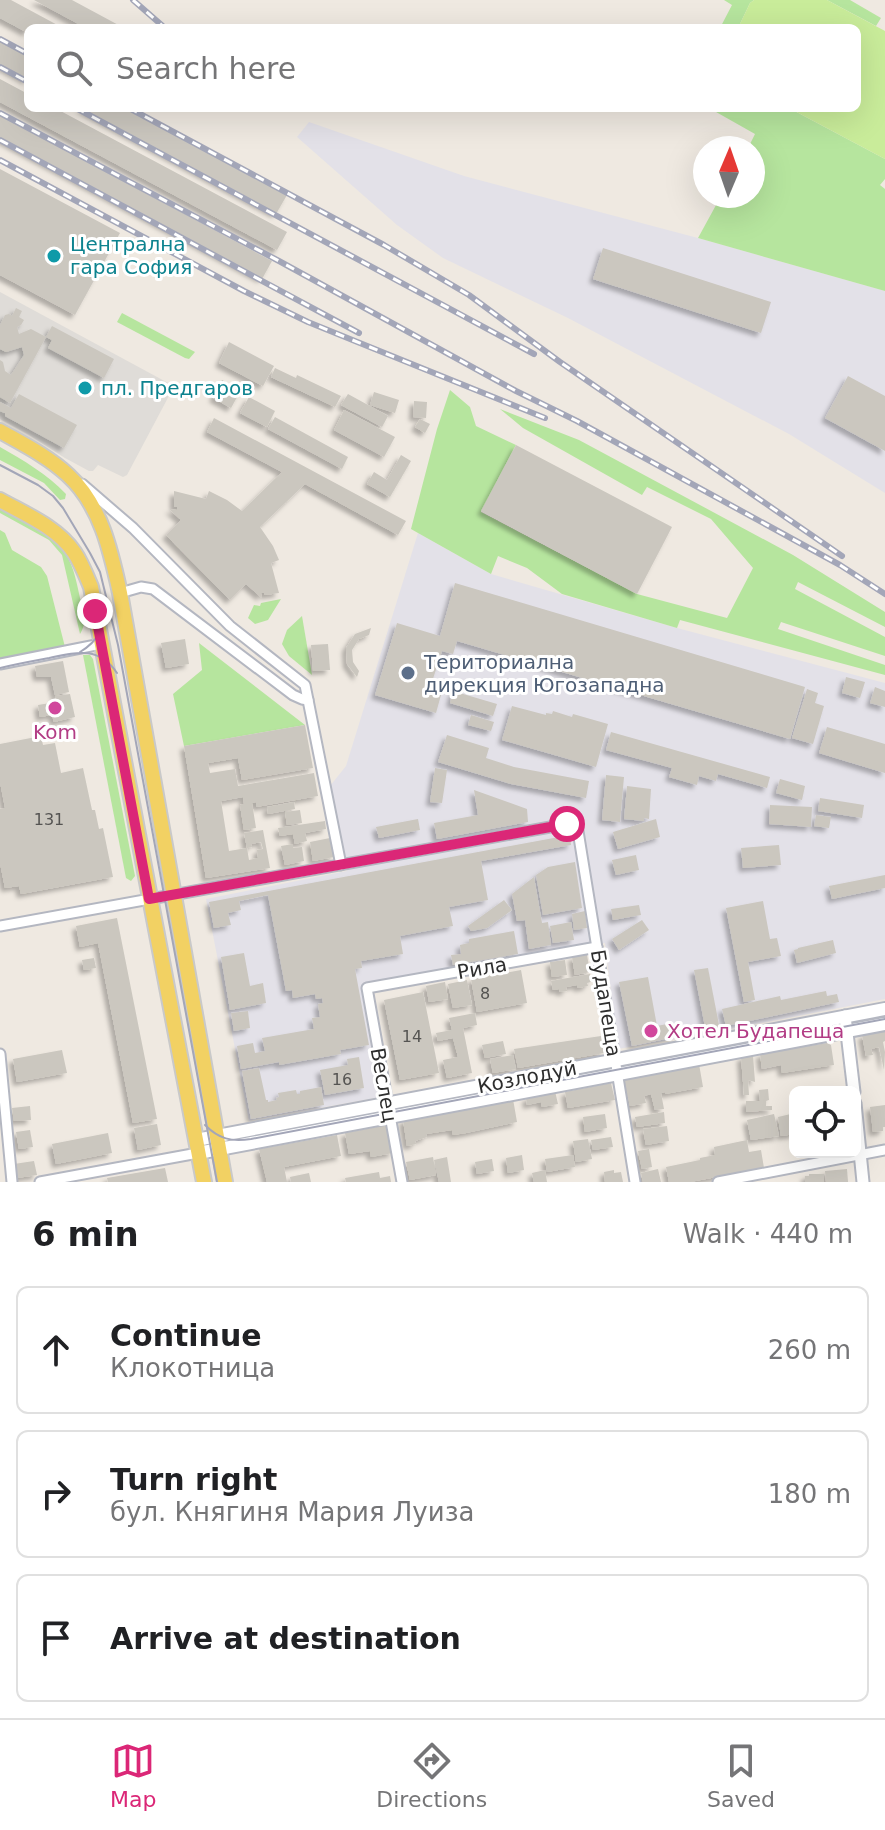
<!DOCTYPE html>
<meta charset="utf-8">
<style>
body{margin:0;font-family:"DejaVu Sans",sans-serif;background:#f6f6f6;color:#202124}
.controls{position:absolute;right:24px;bottom:24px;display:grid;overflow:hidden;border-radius:12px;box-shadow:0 8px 32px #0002}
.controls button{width:72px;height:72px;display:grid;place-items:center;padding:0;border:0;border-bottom:2px solid #e0e0e0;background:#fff;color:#202124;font:40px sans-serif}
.compass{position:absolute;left:693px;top:136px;width:72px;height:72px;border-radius:50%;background:#fff;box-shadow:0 8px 32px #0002;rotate:2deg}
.stop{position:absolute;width:24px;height:24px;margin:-18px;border:6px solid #db2777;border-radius:50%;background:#fff}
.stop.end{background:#db2777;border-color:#fff;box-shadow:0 2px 8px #0008}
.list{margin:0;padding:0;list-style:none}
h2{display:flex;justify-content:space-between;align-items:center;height:104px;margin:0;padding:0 32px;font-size:34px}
h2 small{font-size:26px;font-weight:400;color:#757577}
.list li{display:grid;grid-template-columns:52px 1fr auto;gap:24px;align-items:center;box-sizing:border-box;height:128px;margin:0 16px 16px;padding:0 16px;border:2px solid #e0e0e0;border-radius:12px}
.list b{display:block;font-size:30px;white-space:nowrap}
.list p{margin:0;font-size:26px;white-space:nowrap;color:#757577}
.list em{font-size:26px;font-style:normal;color:#757577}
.icon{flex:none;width:44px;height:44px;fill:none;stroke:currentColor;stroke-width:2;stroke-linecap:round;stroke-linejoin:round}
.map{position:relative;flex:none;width:885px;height:1182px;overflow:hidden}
.search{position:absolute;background:#fff;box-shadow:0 8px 32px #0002;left:24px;right:24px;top:24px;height:88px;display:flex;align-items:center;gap:20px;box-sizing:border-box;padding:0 28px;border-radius:12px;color:#757577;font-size:30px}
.sheet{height:536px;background:#fff}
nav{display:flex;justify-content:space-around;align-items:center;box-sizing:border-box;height:112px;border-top:2px solid #e0e0e0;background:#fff;font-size:22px;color:#757577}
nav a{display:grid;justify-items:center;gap:4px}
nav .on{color:#db2777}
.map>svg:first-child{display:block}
.industrial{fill:#e3e1e8}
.green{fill:#b6e59e}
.pitch{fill:#c9ec9a}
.plaza{fill:#dfdcd8}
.building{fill:#cbc7bf;filter:url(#shadow)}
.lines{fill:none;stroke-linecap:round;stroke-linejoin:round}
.minor-casing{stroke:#b4b7c1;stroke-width:13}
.tertiary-casing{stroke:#b4b7c1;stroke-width:15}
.secondary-casing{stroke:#b4b7c1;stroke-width:16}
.primary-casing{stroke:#c9c9c9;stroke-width:18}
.minor{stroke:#fff;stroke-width:9}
.tertiary{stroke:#fff;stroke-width:11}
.secondary{stroke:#fff;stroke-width:12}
.primary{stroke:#f2d163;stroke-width:14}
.tram{stroke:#a3a6b8;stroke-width:2}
.rail-casing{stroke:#a3a6b8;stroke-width:6}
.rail{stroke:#fff;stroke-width:3;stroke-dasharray:9;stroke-linecap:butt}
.route{stroke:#db2777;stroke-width:10}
.culture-dot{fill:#0f9aa8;stroke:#fff;stroke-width:3}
.service-dot{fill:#5c6f8a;stroke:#fff;stroke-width:3}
.hotel-dot{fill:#d1479c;stroke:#fff;stroke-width:3}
.labels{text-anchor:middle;stroke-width:6;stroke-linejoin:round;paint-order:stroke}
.number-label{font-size:16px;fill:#555452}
.culture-label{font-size:20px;fill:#0d838f;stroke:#fff;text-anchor:start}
.service-label{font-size:20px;fill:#4e5e75;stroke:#fff;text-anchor:start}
.hotel-label{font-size:20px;fill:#b23c85;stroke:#fff}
.street-label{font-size:20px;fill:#2e2e2e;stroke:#fff}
</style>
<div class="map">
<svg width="885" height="1182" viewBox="0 0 885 1182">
<defs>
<filter id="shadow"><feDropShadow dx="-4" dy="4" stdDeviation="2" flood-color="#0004"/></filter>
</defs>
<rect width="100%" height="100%" fill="#efe9e1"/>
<g class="industrial">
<polygon points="309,122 464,176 698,238 885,291 885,493 789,434 568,318 443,258 397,225 297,137"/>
<polygon points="418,533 491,574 677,628 885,683 885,999 705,1034 618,1049 605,943 362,986 380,1097 249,1121 206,899 347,871 330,786 346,766"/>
</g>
<g class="green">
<polygon points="724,0 754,0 750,3 738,28 720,28 732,5"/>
<polygon points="827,0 850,0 881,18 876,26"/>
<polygon points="709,108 789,108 885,159 885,179 880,185 885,189 885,291 698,238 721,196 753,196 753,148 748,148 755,134"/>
<polygon points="122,313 195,352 189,359 185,358 117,322"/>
<polygon points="450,390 470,407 476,426 516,445 481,512 637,594 727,618 753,568 711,519 647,487 642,495 523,428 500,409 579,440 793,555 885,612 885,627 798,582 795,589 885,637 885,656 781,622 778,629 885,665 885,675 680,620 677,628 562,594 527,568 498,556 491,574 418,533 411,529 437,429"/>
<path d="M 0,447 C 23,460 47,474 66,494 L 65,499 L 60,500 L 44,483 L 0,460 Z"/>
<path d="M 0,509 C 20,520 55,536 67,556 C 74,568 77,584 80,598 C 83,611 88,622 80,634 L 62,555 L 49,540 L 0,513 Z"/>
<polygon points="0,530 5,533 12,550 41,567 47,576 65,647 0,659"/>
<polygon points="281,599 268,620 255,624 248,618 254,605 260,606 261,603"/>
<polygon points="302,616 312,675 289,656 282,644 287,630"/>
<polygon points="199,643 305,725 184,746 173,694 202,670"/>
<polygon points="83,655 90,655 93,659 135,876 131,881 126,878"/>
</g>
<polygon class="pitch" points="754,0 827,0 885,31 885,159 789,108 857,108 857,28 738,28 750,3"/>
<polygon class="plaza" points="0,292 170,384 171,392 127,475 123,477 98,465 93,471 89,471 65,458 29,435 0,419"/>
<g class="building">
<polygon points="0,0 11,0 63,28 28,28 28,33 0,18"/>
<polygon points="34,0 72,0 124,28 86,28"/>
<polygon points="0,41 28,56 28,81 0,66"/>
<polygon points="0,79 28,94 28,108 55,108 287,232 277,250 0,102"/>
<polygon points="79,108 125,108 287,195 276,214"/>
<polygon points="0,115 272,261 262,279 0,139"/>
<polygon points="0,169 120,233 75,315 0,275"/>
<polygon points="603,248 771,302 761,333 593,279"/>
<polygon points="16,308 22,311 19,317 24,320 21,325 17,327 19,334 31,329 46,337 10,403 0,397 0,360 3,362 5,371 11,375 24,355 22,347 6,352 0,349 0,325 5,315 9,314 12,316"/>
<polygon points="52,326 114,359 104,378 48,348 52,340 46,337"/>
<polygon points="229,342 274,366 263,386 219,363"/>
<polygon points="275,368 296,378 297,375 341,396 335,407 271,377"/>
<polygon points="848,376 885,396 885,451 825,418"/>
<polygon points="222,380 241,390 231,408 213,398"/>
<polygon points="374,392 399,400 395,413 370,405"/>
<polygon points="19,394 77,425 64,448 5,416 5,413 0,411 0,402 11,408"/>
<polygon points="348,394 388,416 382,427 341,405"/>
<polygon points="249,397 275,411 267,427 240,413"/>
<polygon points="414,401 427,402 426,418 413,417"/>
<polygon points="344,410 395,437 384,457 334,430"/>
<polygon points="275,417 348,457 342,469 268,429"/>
<polygon points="214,418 406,521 398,535 305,484 260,527 273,546 279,560 271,563 279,593 265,595 264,593 261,593 262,598 246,584 230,600 166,535 181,520 169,509 177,510 177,507 174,507 174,491 206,499 209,491 227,500 242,511 282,472 207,432"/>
<polygon points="420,419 430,424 425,433 415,427"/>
<polygon points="516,445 672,527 637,594 481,511"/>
<polygon points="401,455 411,461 390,497 367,484 374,472 387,480"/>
<polygon points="455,583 805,687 790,739 457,641 453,654 442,651 429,691 441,695 436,713 375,695 397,623 440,636"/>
<polygon points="371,628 369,635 359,639 352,650 353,662 359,671 357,677 347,664 346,648 355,634"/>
<polygon points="185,639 189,664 166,668 161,643"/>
<polygon points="328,644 330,670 313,671 311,645"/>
<polygon points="63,661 69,692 55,695 51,677 37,677 35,666"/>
<polygon points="846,677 865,682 860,698 842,693"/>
<polygon points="875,687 885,691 885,707 870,703"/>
<polygon points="807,689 818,693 815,703 824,706 813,744 792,738"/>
<polygon points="453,691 497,704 493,716 450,703"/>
<polygon points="70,694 75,717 54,722 52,715 40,717 38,705 56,702 55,696"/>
<polygon points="512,706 546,715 546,713 552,714 553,711 572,717 573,714 608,724 596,767 502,740"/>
<polygon points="471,715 494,722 491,731 468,725"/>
<polygon points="305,725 313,768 242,780 238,758 208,763 210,773 235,769 238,786 314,773 318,796 256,807 256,802 252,803 256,828 244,830 240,805 244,804 243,797 221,801 229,851 247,848 249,860 258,858 257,850 263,849 261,842 251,844 252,847 247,848 244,833 263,830 270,868 206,878 184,746"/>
<polygon points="827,727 885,744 885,773 819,753"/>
<polygon points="611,732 770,777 767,788 718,774 716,781 699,776 697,785 669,777 672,768 606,750"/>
<polygon points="447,735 489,748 486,758 514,767 589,781 586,798 511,784 438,762"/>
<polygon points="41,736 43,745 55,743 61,773 83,768 92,810 95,810 99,829 103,828 113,877 21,894 19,886 5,888 0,863 0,809 5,808 0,782 0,744"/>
<polygon points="435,768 447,770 442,803 430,802"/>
<polygon points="606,775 624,777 620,822 602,820"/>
<polygon points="780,779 805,786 802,800 776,793"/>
<polygon points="627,786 651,789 649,819 644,818 644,821 624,819"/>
<polygon points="474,790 527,809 528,822 437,839 434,823 478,815"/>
<polygon points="820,798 864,805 862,818 818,811"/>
<polygon points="294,802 295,809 268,814 267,807"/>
<polygon points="770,805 812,807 811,827 769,824"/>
<polygon points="300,810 302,823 287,825 285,812"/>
<polygon points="816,815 831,817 829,828 814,826"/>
<polygon points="418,819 420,830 379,838 376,827"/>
<polygon points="656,819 660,837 618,849 613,832"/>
<polygon points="325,821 326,829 305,833 307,841 295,844 293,834 280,836 278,828"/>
<polygon points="570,835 571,845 481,861 488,900 449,907 453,926 400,936 403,954 361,961 362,968 355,969 369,1045 340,1050 341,1054 279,1065 279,1062 241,1069 237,1046 253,1043 255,1053 265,1051 262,1038 314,1029 312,1018 320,1017 318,1004 323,1003 322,998 316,999 315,994 293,998 292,990 286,991 268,895 239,901 241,910 228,913 231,925 214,928 209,902"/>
<polygon points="330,838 334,857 313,861 310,842"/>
<polygon points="293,844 293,848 302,847 304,861 285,865 281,846"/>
<polygon points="779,845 781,865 743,868 741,848"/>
<polygon points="636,855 639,870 616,875 612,860"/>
<polygon points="575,862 582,908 543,915 536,875 548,867"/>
<polygon points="885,875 885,888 832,899 829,886"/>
<polygon points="534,877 542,923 548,922 551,945 529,949 525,920 517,921 512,894"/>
<polygon points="504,900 512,910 487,928 471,931 468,926"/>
<polygon points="763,901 770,939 777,938 781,956 748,962 755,1000 744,1002 726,908"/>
<polygon points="639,905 641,915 613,920 611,909"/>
<polygon points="585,911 587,928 574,930 572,914"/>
<polygon points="117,918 157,1119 133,1123 98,943 80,947 76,926"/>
<polygon points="642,920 649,930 619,950 612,939"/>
<polygon points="571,922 574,940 553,943 550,926"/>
<polygon points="514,931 518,954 453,965 451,955 461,954 460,945 469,943 469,939"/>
<polygon points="833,940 836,953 797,963 794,950 798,949 798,948"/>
<polygon points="244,953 250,986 263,983 266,1003 230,1010 221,957"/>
<polygon points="587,955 590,972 575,975 572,957"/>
<polygon points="94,958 96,968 84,970 82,960"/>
<polygon points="565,960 567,975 552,977 550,962"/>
<polygon points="708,968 720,1030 706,1032 694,970"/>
<polygon points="521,970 527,1003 477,1012 471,979"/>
<polygon points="590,974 591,982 587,983 588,986 578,988 577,985 566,987 567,991 560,992 559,989 553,990 551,981"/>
<polygon points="648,977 657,1026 672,1023 675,1037 632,1046 619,982"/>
<polygon points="467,980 472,1005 453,1008 448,984"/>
<polygon points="445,982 448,999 429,1002 426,986"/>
<polygon points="826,991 827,996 837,994 839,1002 726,1026 722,1009 780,996 781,1000"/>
<polygon points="423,992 439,1073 400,1080 384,1000"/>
<polygon points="248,1011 250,1028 234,1031 231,1013"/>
<polygon points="475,1013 477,1025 463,1028 472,1073 447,1078 443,1060 458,1057 453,1038 438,1041 436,1033 452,1030 449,1018"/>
<polygon points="885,1030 885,1041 883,1042 885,1052 884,1070 879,1047 871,1049 873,1055 866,1056 862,1035"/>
<polygon points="601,1036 604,1053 518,1068 514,1049"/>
<polygon points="503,1041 506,1054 485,1058 482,1045"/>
<polygon points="827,1043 831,1045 834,1065 782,1073 781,1065 762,1069 760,1054"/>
<polygon points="62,1050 67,1073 17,1082 13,1059"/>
<polygon points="513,1055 516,1069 493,1073 490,1059"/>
<polygon points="753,1055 755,1082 748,1080 749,1095 744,1095 741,1057"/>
<polygon points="359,1057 364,1088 325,1095 320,1070 348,1065 347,1059"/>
<polygon points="699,1064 703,1087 665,1094 665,1092 661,1093 664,1109 655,1110 651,1094 644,1096 646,1103 630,1106 624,1080"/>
<polygon points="259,1068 266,1100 268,1100 268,1102 277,1100 276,1098 279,1097 278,1093 296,1090 297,1094 300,1094 300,1091 321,1087 324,1105 251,1119 242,1071"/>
<polygon points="611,1083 615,1100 568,1108 565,1092"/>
<polygon points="768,1089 769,1100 766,1101 766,1106 772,1106 772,1110 746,1112 746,1101 760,1101 759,1090"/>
<polygon points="555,1091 558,1104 542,1107 541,1102 527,1105 526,1098"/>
<polygon points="513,1099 517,1122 466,1133 453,1135 452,1130 426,1134 427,1137 415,1141 416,1144 407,1146 403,1120"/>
<polygon points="885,1105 885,1127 883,1127 883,1131 873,1132 870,1107"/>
<polygon points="30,1106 31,1120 14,1121 12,1108"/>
<polygon points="664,1112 665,1123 637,1127 635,1117"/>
<polygon points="795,1113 795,1134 781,1136 778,1117"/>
<polygon points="605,1114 607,1128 585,1132 583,1117"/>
<polygon points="774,1114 779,1136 751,1140 747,1120"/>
<polygon points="157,1124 161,1145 138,1150 134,1128"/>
<polygon points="387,1125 393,1153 371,1157 370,1151 349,1154 345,1133"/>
<polygon points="667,1126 669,1141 646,1145 643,1129"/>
<polygon points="30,1130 33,1147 19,1149 16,1132"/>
<polygon points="108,1133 112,1153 56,1164 52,1144"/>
<polygon points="337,1135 341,1156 284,1167 287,1182 267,1182 259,1149"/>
<polygon points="611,1137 613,1147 593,1150 591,1140"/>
<polygon points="588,1139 592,1159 576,1162 573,1141"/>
<polygon points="747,1140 749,1152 761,1150 764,1168 690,1182 669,1182 666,1167 700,1160 700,1158 715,1155 714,1147"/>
<polygon points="649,1149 652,1167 642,1169 638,1151"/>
<polygon points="522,1155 524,1170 508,1173 506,1158"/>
<polygon points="573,1155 575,1167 547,1172 545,1159"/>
<polygon points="433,1157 436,1175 410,1180 406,1162"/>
<polygon points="447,1157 451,1182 439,1182 434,1160"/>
<polygon points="492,1159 494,1171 477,1174 475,1162"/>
<polygon points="34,1161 37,1175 17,1178 14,1164"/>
<polygon points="165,1168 168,1182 108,1182 107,1178"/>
<polygon points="658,1169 661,1182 643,1182 641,1173"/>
<polygon points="847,1169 848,1182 826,1182 825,1171"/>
<polygon points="545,1170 547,1182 534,1182 532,1173"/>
<polygon points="614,1170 614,1173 621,1172 623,1182 605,1182 604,1172"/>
<polygon points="379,1172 380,1178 390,1176 391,1182 346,1182 345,1178"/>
<polygon points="309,1173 311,1182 291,1182 290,1177"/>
<polygon points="809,1174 824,1174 824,1182 805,1182 805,1176 809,1176"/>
</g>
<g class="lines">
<g class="minor-casing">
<g id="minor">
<polyline points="82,484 133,528 230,626 305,685 341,865"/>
<polyline points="120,593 141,587 153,589 293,695 302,699 308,700"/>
<polyline points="0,664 101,644"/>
<polyline points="0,926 567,824 576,825 578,831 635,1182"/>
<polyline points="0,1054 12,1182"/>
<polyline points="40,1182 198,1153"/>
<polyline points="402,1182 367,988 597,947"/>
<polyline points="718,1182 885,1150"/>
</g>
</g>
<g class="tertiary-casing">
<g id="tertiary">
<polyline points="845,1016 854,1092"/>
<polyline points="855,1103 863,1182"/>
</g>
</g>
<g class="secondary-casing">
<g id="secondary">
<polyline points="196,1140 885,1009"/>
<polyline points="198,1153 885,1024"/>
</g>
</g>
<g class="primary-casing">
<g id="primary">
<path d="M 0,431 C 23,444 49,457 68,475 C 101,505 111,552 120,593 L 225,1182"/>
<path d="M 0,500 C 25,514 57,527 74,552 C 81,562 86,575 91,587 L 204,1182"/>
</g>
</g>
<use href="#minor" class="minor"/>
<use href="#tertiary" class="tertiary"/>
<use href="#secondary" class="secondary"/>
<use href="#primary" class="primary"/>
<g class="tram">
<polyline points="0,465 38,485 53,496 63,508 90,553 100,572 118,645 217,1182"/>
<path d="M 80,652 C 100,640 102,629 105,607"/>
<path d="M 0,668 C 16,664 33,661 49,658 C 77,652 99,646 117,673"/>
<path d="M 205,1125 C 219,1139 231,1142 251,1139 L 885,1019"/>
</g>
<g class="rail-casing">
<g id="rail">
<polyline points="133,0 165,28"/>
<polyline points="0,39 28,54"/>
<polyline points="0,67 28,82"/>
<polyline points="76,108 534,354"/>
<polyline points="129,108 384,245 469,295 560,362 842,556"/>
<polyline points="0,113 279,261 516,391 577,421 840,565 885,594"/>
<polyline points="0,140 359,333"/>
<polyline points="0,160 244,291 308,322 545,418"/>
</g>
</g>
<use href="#rail" class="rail"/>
</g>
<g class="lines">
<polyline class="route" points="95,611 149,899 567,824"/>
</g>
<g class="culture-dot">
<circle cx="54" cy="256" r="8"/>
<circle cx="85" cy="388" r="8"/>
</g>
<circle class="service-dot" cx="408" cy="673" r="8"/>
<g class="hotel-dot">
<circle cx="55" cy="708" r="8"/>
<circle cx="651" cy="1031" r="8"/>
</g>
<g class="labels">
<g class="number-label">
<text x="49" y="825">131</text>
<text x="485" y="999">8</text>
<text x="412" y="1042">14</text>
<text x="342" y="1085">16</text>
</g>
<g class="culture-label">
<text x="70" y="251">Централна<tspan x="70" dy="23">гара София</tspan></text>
<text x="101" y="395">пл. Предгаров</text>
</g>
<g class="service-label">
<text x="424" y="669">Териториална<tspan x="424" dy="23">дирекция Югозападна</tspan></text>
</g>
<g class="hotel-label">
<text x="55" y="739">Kom</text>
<text x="667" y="1038" text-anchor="start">Хотел Будапеща</text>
</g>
<g class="street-label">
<text transform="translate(482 968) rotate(-10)" y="7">Рила</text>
<text transform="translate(606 1003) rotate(81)" y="7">Будапеща</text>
<text transform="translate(527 1077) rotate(-11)" y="7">Козлодуй</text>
<text transform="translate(384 1085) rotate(80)" y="7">Веслец</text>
</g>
</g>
</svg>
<div class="controls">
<button><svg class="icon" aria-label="locate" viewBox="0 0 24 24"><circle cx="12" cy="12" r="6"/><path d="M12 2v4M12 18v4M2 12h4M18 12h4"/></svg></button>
</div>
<svg class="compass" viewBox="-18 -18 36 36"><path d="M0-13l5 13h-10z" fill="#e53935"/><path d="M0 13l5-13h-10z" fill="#757577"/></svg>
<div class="stop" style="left:567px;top:824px"></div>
<div class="stop end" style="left:95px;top:611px"></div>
<div class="search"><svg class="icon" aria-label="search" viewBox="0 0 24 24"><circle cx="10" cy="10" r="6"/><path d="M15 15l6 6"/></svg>Search here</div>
</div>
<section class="sheet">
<h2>6 min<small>Walk · 440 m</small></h2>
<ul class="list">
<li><svg class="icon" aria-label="ahead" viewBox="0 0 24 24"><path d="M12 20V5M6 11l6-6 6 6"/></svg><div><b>Continue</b><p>Клокотница</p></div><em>260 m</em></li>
<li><svg class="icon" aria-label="right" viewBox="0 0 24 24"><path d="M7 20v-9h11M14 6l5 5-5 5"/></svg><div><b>Turn right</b><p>бул. Княгиня Мария Луиза</p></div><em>180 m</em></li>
<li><svg class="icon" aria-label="arrive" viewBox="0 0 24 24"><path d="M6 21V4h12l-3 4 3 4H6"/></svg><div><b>Arrive at destination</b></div></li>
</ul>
</section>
<nav>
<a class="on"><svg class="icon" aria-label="map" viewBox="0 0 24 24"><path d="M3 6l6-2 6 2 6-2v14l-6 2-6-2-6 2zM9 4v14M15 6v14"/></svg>Map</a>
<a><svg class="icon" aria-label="directions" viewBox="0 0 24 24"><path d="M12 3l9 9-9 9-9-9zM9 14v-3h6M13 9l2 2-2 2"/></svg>Directions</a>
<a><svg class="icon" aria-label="saved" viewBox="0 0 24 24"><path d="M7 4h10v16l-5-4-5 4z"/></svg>Saved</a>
</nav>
